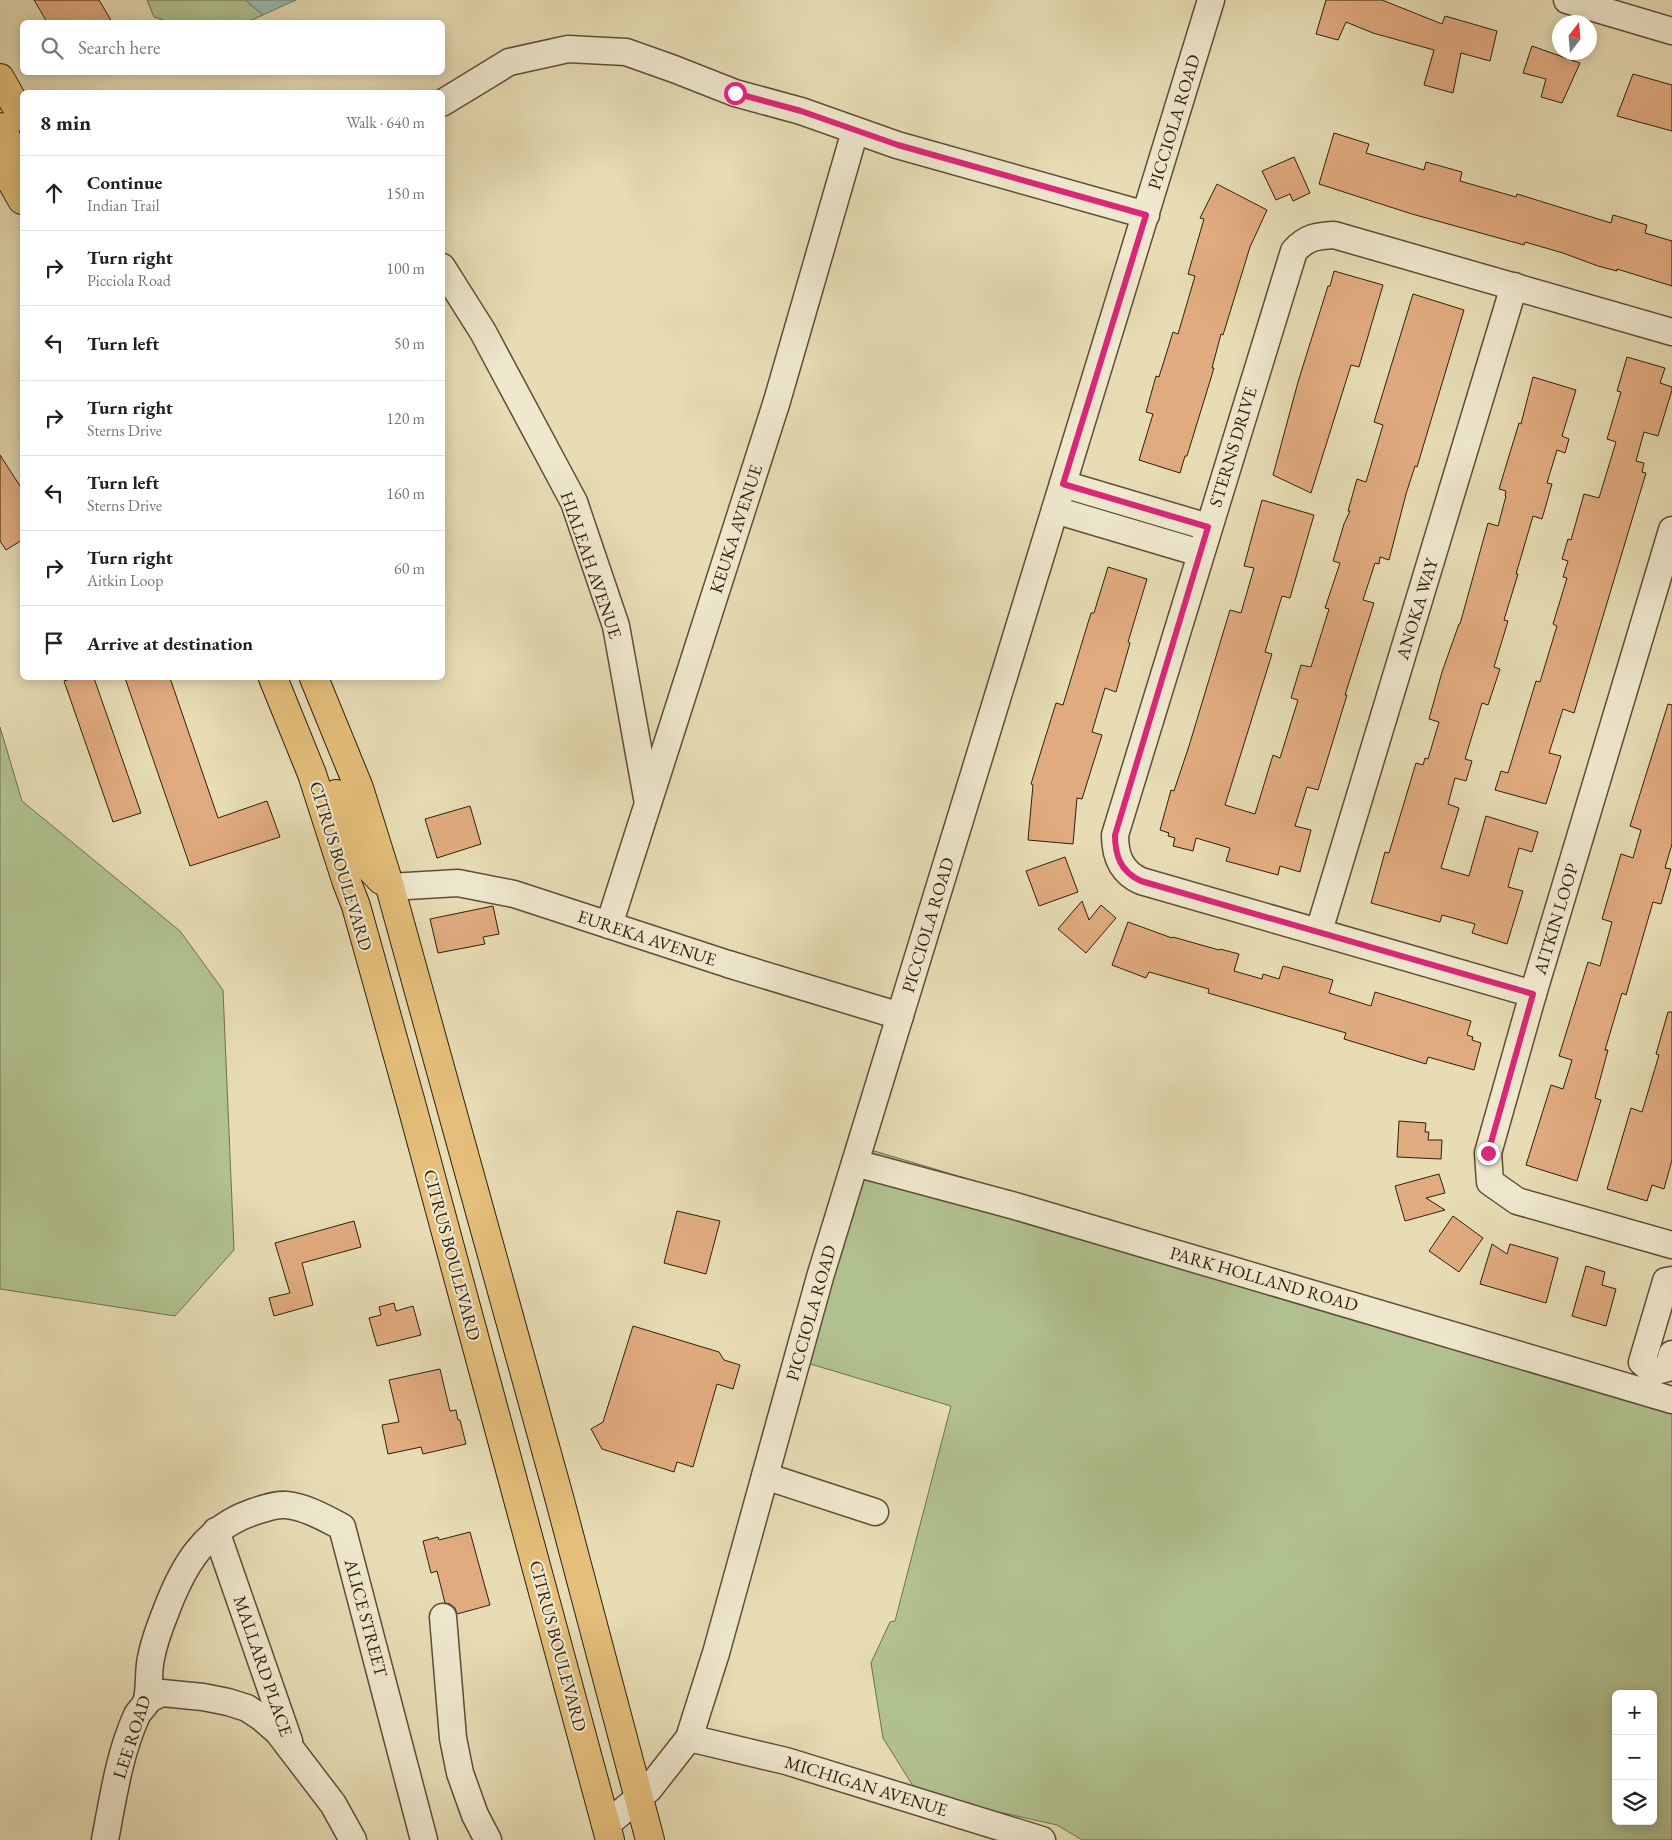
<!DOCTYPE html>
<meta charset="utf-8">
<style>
body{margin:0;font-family:"EB Garamond",serif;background:#f6f6f6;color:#222}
.controls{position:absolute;right:15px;bottom:15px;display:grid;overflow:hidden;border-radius:8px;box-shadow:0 2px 12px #0003}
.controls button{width:45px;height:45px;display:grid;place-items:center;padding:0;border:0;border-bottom:1px solid #e0e0e0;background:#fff;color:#222;font:25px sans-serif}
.compass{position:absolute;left:1552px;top:15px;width:45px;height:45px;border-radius:50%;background:#fff;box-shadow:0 2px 12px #0003;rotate:16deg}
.stop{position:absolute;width:15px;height:15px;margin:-11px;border:4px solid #db2777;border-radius:50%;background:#fff}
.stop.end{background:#db2777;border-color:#fff;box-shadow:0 1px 5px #0008}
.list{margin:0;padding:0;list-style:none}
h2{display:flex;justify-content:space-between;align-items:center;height:65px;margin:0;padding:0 20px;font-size:21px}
h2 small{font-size:16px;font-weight:400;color:#767676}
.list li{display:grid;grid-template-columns:32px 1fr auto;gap:15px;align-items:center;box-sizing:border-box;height:75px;padding:0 20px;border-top:1px solid #e0e0e0}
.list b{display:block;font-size:19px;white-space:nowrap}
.list p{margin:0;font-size:16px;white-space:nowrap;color:#767676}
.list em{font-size:16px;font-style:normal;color:#767676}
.icon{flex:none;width:28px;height:28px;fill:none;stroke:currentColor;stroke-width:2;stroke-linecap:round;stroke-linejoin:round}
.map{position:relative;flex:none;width:1672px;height:1840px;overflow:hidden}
.search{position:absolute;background:#fff;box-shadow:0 2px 12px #0003;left:20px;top:20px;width:425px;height:55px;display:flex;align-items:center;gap:12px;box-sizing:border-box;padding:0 18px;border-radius:8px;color:#767676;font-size:19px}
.panel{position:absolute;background:#fff;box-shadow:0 2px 12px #0003;left:20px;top:90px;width:425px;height:590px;border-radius:8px}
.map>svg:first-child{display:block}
.green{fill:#b1c290;stroke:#70704e;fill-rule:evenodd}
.water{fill:#97bcae;stroke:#6e7d6e}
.building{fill:#e0ab7f;stroke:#301f0d}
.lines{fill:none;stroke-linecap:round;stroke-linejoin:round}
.minor-casing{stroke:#5e4e37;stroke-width:29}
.highway-casing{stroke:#301f0d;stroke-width:30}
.minor{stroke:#efe8ce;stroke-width:26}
.highway{stroke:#e4be7a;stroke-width:28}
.route{stroke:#db2777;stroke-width:6}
.labels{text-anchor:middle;stroke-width:4.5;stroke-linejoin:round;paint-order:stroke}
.street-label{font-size:18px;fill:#301f0d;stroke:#efe8ce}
</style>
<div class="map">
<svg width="1672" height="1840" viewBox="0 0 1672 1840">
<rect width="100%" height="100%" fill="#e7dcb4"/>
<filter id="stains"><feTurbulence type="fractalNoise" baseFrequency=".004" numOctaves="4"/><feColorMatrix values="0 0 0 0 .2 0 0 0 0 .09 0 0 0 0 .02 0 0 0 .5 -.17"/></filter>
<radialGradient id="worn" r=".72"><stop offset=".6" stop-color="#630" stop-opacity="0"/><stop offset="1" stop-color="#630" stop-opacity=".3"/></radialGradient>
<g class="green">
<polygon points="147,0 245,0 263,15 251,20 251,22 169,22 154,17"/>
<polygon points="0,727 22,801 180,931 223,990 234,1250 175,1316 0,1289"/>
<path d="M 871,1150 L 1672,1389 L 1672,1840 L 1082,1840 L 1057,1825 L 918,1794 L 883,1738 L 871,1663 L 890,1622 L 895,1621 L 951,1406 L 807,1363 ZM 1616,1694 L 1653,1694 L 1653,1821 L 1616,1821 Z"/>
</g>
<polygon class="water" points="245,0 296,0 263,15"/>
<g class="building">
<polygon points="34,0 99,0 112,22 47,22"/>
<polygon points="1326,0 1382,0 1442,24 1445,16 1497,31 1490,61 1461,53 1453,93 1424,85 1434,50 1373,33 1346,22 1338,40 1316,34"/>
<polygon points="1532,46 1580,63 1562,103 1541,97 1546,79 1523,73"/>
<polygon points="1633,74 1672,85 1672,131 1617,116"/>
<polygon points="1334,133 1369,144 1366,153 1424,170 1426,162 1462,172 1460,181 1516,197 1517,194 1611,223 1613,215 1647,225 1645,233 1672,241 1672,286 1617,269 1617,271 1598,266 1563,253 1525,242 1524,245 1412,214 1319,184"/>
<polygon points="1294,157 1310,193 1293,201 1290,194 1276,200 1262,171"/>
<polygon points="1217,184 1267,210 1250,247 1223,335 1221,334 1212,368 1214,368 1187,456 1185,456 1180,473 1139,460 1153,414 1146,412 1156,376 1159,377 1173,332 1178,334 1195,276 1188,274 1204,219 1200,218"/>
<polygon points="1334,271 1383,285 1359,367 1351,365 1311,493 1273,475 1298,382 1328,286 1330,286"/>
<polygon points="1413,294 1464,310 1417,467 1415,466 1406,494 1389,560 1380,557 1379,564 1375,563 1363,600 1374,603 1345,695 1347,695 1318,790 1307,787 1295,826 1311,830 1300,872 1280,866 1278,875 1226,861 1230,848 1196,838 1193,851 1173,846 1175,838 1168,836 1169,833 1160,830 1171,790 1174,791 1189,746 1230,610 1241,613 1254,568 1244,566 1262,500 1314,515 1290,598 1282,596 1265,652 1272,654 1225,805 1255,814 1273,755 1280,758 1298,700 1291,698 1301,665 1311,667 1329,609 1325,608 1340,563 1333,561 1344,524 1350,511 1348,511 1357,479 1366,482 1383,425 1374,422"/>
<polygon points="1627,357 1665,368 1660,383 1672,387 1672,390 1658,436 1644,432 1636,461 1644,463 1642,472 1646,473 1574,713 1563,709 1549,753 1561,756 1546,804 1495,790 1501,771 1508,773 1536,681 1540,682 1557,626 1553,624 1567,578 1563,577 1568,561 1562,559 1568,539 1571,540 1584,494 1599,498 1616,442 1607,439 1621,392 1617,391"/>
<polygon points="1533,377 1576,390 1562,436 1569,439 1565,453 1557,450 1547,483 1552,484 1542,519 1533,516 1516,574 1518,574 1504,620 1508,621 1494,667 1500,669 1488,705 1482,703 1465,759 1472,761 1466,781 1455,778 1448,804 1459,808 1441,868 1469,876 1486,816 1538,832 1532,852 1519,848 1508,887 1523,891 1507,944 1472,933 1475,924 1442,915 1440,922 1371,903 1385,852 1389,853 1416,763 1423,765 1425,758 1428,759 1439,722 1429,719 1442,672 1459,624 1460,624 1488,523 1498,526 1506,496 1505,496 1506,491 1499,489 1519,423 1521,424"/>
<polygon points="0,455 22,489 22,540 6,550 0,541"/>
<polygon points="1108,567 1147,579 1128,642 1130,643 1116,692 1105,688 1092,732 1102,735 1082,799 1077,798 1073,844 1028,840 1033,785 1031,784 1042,748 1056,703 1063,705 1091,613 1094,613"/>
<polygon points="73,678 94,678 141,813 113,822 64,681"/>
<polygon points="125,678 170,678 218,818 267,801 280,837 190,866"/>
<polygon points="1668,704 1672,705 1672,844 1665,868 1671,869 1661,904 1653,902 1626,995 1622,993 1605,1050 1608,1050 1595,1098 1601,1100 1577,1181 1526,1165 1551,1085 1563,1089 1572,1060 1559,1056 1588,962 1600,966 1612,922 1602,919 1621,854 1633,858 1641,830 1630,826"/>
<polygon points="470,806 481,844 437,858 425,819"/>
<polygon points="1065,857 1078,892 1039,906 1026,871"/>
<polygon points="1082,901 1089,920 1101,905 1116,918 1086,953 1058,929"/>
<polygon points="493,906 499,934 483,937 485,944 438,953 430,919"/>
<polygon points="1128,922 1172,938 1173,937 1219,950 1220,949 1239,954 1234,971 1262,979 1263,974 1279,979 1283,966 1333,980 1329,993 1371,1006 1375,992 1471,1021 1467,1035 1473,1037 1472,1040 1481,1043 1474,1070 1428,1057 1426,1064 1344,1039 1346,1033 1208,993 1209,989 1149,972 1146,978 1112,965"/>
<polygon points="1668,1012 1672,1012 1672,1160 1664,1189 1652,1185 1647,1201 1607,1189 1631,1108 1642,1112 1659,1055 1656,1054"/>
<polygon points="1399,1121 1426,1123 1425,1132 1429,1132 1428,1140 1442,1140 1441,1159 1397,1157"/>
<polygon points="1439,1174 1445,1193 1426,1198 1445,1210 1405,1221 1395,1186"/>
<polygon points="677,1211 720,1221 706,1274 664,1263"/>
<polygon points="1453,1216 1483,1238 1459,1272 1429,1251"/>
<polygon points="354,1221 361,1247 302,1263 313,1305 274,1316 269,1298 290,1293 275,1243"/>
<polygon points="1492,1244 1507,1254 1510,1244 1558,1258 1546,1303 1480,1284"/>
<polygon points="1586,1266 1605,1272 1602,1285 1616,1289 1606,1326 1572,1316"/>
<polygon points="394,1303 396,1311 413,1306 421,1335 377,1346 369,1318 381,1315 379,1307"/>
<polygon points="633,1326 719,1352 724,1360 740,1365 733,1389 717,1384 693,1467 677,1462 674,1472 602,1449 591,1429 603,1422"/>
<polygon points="440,1369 450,1411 456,1410 458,1420 460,1420 466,1444 423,1454 421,1447 388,1454 382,1425 399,1422 389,1380"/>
<polygon points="470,1532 490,1605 457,1614 455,1608 450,1604 445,1603 437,1571 431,1573 423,1541 438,1537 439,1540"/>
</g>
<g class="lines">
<g class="minor-casing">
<g id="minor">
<polyline points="1567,0 1672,31"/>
<polyline points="442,103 509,62 568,49 626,52 674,69 735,93 801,111 897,145 1146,215"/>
<polyline points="442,267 483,332 574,502 616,626 647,798"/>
<polyline points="1063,484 1208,527"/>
<polyline points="1055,510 1200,553"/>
<polyline points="1672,530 1533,994 1488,1153 1490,1182 1517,1201 1672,1245"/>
<polyline points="390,887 458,883 514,894 728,964 900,1016"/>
<polyline points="609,925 777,401 855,131"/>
<polyline points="1319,931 1514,286"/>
<path d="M 1533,994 L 1141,881 C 1121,872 1115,856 1115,835 L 1294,251 C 1307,237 1316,236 1334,235 L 1672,332"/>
<polyline points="855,1163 1015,1206 1672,1400"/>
<polyline points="1653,1372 1642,1362 1666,1281 1672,1280"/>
<polyline points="1653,1372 1668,1368 1672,1354"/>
<polyline points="765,1476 875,1512"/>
<polyline points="216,1531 289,1741"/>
<polyline points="443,1617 453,1738 460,1773 475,1815 488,1840"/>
<polyline points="146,1702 153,1697 162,1693 203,1697 228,1702 247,1708 262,1718 278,1732 333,1804 353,1840"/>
<polyline points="689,1738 786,1761 1042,1840"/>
<polyline points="606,1825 649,1789 689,1738 716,1653 820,1277 1211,0"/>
<path d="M 105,1840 C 113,1799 119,1754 137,1715 C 139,1711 144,1707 146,1703 C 150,1693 148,1670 151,1658 C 154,1642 160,1626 166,1611 C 183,1566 204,1529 253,1512 C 263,1509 274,1504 286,1505 C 306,1507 325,1518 342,1527 L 424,1840"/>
</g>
</g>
<g class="highway-casing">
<g id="highway">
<polyline points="0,78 22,117"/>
<polyline points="0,127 22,165"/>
<polyline points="0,161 22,200"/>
<polyline points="273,678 312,774 346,880 356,906 411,1103 610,1840"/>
<polyline points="314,678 359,788 390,887 559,1497 650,1840"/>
<polyline points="336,794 363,861 381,880"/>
</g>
</g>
<use href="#minor" class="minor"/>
<use href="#highway" class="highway"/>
</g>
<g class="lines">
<path class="route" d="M 735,93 L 801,111 L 898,145 L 1146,215 L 1063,484 L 1208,527 L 1115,835 C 1115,856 1121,872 1141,881 L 1533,994 L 1488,1153"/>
</g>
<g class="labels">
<g class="street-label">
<text transform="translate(1174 122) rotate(-73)" y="6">PICCIOLA ROAD</text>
<text transform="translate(1233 447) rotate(-73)" y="6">STERNS DRIVE</text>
<text transform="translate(736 529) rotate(-72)" y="6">KEUKA AVENUE</text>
<text transform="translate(591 565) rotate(71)" y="6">HIALEAH AVENUE</text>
<text transform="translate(1417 609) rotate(-73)" y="6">ANOKA WAY</text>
<text transform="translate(341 866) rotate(73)" y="6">CITRUS BOULEVARD</text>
<text transform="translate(1556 919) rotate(-73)" y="6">AITKIN LOOP</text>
<text transform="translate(928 925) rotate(-73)" y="6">PICCIOLA ROAD</text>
<text transform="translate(647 938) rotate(18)" y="6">EUREKA AVENUE</text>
<text transform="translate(452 1255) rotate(75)" y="6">CITRUS BOULEVARD</text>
<text transform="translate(1264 1279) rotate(16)" y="6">PARK HOLLAND ROAD</text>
<text transform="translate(811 1313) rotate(-74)" y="6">PICCIOLA ROAD</text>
<text transform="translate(366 1618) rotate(75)" y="6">ALICE STREET</text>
<text transform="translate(558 1646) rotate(75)" y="6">CITRUS BOULEVARD</text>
<text transform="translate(263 1666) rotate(71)" y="6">MALLARD PLACE</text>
<text transform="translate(132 1737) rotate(-72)" y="6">LEE ROAD</text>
<text transform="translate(866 1786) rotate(17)" y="6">MICHIGAN AVENUE</text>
</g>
</g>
<rect width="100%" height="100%" filter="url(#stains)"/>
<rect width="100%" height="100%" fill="url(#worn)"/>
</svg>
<div class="controls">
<button>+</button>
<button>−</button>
<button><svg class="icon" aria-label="layers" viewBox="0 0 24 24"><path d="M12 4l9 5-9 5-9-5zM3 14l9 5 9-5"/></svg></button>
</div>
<svg class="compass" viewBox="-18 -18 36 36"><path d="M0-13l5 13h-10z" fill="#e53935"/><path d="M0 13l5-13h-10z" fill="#767676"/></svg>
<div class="stop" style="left:735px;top:93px"></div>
<div class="stop end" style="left:1488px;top:1153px"></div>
<div class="search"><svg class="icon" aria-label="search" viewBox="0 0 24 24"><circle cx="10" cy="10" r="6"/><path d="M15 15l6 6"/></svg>Search here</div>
<section class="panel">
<h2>8 min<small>Walk · 640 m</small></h2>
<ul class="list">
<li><svg class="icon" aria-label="ahead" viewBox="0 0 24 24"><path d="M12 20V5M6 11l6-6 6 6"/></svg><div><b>Continue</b><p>Indian Trail</p></div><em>150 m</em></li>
<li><svg class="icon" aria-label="right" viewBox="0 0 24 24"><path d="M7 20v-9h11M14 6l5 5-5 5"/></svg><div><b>Turn right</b><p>Picciola Road</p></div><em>100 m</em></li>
<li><svg class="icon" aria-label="left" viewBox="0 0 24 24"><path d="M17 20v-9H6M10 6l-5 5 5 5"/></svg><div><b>Turn left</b></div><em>50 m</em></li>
<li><svg class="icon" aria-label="right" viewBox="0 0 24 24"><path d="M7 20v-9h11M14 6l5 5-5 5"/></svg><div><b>Turn right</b><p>Sterns Drive</p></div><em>120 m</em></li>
<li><svg class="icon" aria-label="left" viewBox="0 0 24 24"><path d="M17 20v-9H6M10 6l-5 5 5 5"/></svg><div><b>Turn left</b><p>Sterns Drive</p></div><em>160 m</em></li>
<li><svg class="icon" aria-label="right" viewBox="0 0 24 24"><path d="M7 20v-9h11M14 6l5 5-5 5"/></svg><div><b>Turn right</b><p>Aitkin Loop</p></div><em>60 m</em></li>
<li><svg class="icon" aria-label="arrive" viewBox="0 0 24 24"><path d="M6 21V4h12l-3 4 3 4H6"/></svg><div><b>Arrive at destination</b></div></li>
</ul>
</section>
</div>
